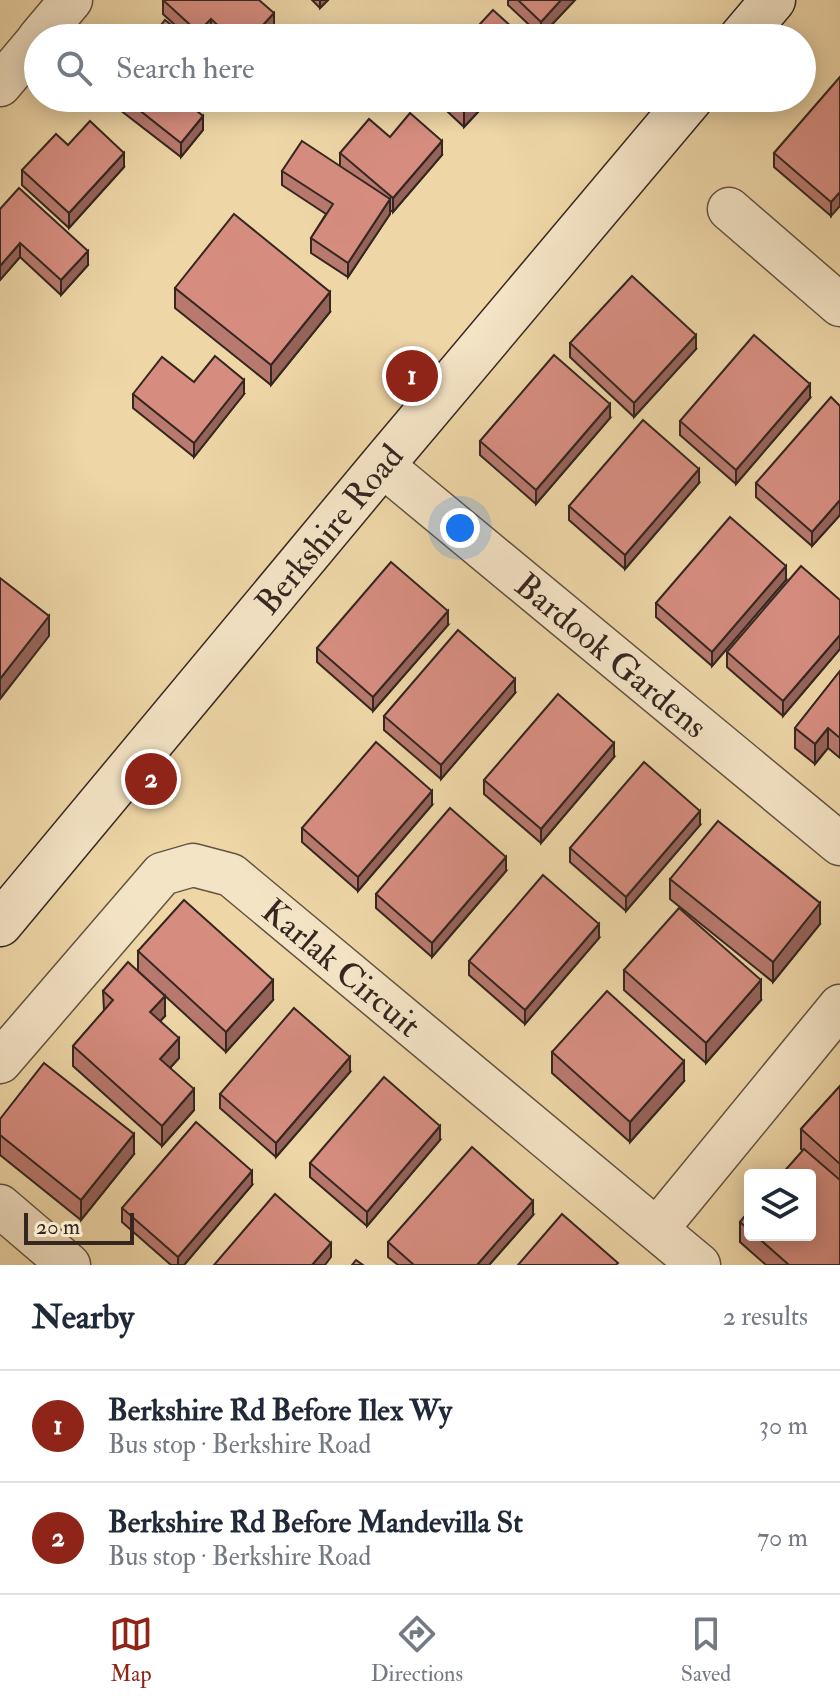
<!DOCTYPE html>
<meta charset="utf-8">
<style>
body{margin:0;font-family:"IM FELL Double Pica",serif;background:#f6f6f7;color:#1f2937}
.controls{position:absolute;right:24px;bottom:24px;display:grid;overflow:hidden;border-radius:8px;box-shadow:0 4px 20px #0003}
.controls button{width:72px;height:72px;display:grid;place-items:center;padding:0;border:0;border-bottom:2px solid #e0e1e3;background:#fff;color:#1f2937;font:40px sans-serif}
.scale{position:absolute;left:24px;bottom:20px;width:110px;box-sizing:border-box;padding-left:8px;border:4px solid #352720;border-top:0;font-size:22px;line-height:28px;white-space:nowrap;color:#352720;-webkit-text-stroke:6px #f4e4c6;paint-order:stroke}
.you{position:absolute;left:460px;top:528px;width:28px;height:28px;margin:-20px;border:6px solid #fff;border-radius:50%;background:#1a73e8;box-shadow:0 0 0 12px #1a73e833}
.badge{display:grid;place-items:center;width:52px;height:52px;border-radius:50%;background:#8f2418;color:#fff;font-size:26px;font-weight:700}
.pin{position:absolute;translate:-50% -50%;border:4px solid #fff;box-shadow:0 2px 8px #0006}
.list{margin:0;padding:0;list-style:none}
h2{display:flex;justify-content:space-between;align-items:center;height:104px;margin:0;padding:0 32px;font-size:34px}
h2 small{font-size:26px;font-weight:400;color:#747a83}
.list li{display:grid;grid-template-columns:52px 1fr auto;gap:24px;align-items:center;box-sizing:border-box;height:112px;padding:0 32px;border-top:2px solid #e0e1e3}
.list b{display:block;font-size:30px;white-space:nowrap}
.list p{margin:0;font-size:26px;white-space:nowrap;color:#747a83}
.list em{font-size:26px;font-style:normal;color:#747a83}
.icon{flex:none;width:44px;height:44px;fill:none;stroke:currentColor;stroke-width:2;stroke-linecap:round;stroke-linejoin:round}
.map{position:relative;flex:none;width:840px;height:1265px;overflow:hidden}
.search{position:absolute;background:#fff;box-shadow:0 4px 20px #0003;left:24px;right:24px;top:24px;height:88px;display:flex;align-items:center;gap:20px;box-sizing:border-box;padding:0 28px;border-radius:44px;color:#747a83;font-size:30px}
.sheet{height:328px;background:#fff}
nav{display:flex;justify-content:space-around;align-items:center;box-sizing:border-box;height:112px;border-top:2px solid #e0e1e3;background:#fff;font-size:22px;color:#747a83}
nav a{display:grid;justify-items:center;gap:4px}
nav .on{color:#8f2418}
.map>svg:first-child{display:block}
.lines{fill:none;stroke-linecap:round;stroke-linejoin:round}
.street-casing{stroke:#635342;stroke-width:45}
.secondary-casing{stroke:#352720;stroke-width:47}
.street{stroke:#f4e4c6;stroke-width:42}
.secondary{stroke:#f4e4c6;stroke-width:44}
.wall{fill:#b8796e;stroke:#352720;stroke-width:2}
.shaded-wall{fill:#96635a;stroke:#352720;stroke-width:2}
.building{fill:#d68d80;stroke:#352720;stroke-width:2}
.labels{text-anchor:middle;stroke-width:7;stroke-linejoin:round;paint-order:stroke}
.street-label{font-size:34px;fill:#352720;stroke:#f4e4c6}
</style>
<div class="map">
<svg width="840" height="1265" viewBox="0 0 840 1265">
<rect width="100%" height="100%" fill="#eed6a7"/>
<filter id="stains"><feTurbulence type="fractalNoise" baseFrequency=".0025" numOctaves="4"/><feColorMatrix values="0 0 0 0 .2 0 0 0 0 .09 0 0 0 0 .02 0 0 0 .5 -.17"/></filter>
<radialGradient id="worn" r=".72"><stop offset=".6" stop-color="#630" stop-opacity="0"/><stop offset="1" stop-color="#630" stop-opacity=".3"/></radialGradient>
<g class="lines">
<g class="street-casing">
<g id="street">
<polyline points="39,38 71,0"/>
<polyline points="0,85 38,40"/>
<polyline points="729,209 840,305"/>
<path id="s1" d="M 382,465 L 840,844"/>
<path id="s2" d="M 0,1062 L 162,874 L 193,865 L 231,875 L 699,1265"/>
<polyline points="0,1206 69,1265"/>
<polyline points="657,1229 840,1006"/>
</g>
</g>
<g class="secondary-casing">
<g id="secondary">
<polyline points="741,38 773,0"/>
<path id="s3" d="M 0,924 L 382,465 L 691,98"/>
</g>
</g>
<use href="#street" class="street"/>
<use href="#secondary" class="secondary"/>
</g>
<g class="wall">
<polygon points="163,0 274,28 264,38 216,38 211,33 206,38 189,38 163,14"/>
<polygon points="312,0 328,0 320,8"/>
<polygon points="508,0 575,0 541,36 508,5"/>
<polygon points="840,77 831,216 774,167 774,153"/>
<polygon points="111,98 181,98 203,130 181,157 111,103"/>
<polygon points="433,98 491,98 464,127"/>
<polygon points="390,137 442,155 393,212 390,210 390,214 348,277 311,253 311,238 326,214 282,185 282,171 340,166 340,153"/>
<polygon points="68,145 124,167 69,228 22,185 22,170"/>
<polygon points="0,209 88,265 61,295 20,257 0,280"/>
<polygon points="175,288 330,312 271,385 175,308"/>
<polygon points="570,343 696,349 634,417 570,357"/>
<polygon points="133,394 244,394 194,457 133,408"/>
<polygon points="810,398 736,484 680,435 680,421"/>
<polygon points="840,406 840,515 812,546 756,497 756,483"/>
<polygon points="610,418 536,504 480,455 480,441"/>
<polygon points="699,483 625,569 569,520 569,506"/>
<polygon points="786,580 712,666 656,617 656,603"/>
<polygon points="840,600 840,649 783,716 727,667 727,652"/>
<polygon points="448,625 373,711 317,662 317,648"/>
<polygon points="840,671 840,758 828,748 815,764 795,748 795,728"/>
<polygon points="515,693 441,779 384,730 384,716"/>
<polygon points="614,757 541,843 484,794 484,780"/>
<polygon points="432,805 358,891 302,842 302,828"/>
<polygon points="700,825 626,911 570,862 570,848"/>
<polygon points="506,871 432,957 376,908 376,894"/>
<polygon points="670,879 820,924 773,982 670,899"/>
<polygon points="599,938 525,1024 469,975 469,961"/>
<polygon points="138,951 273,1000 226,1052 138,971"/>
<polygon points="624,970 761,1000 706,1063 624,990"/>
<polygon points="103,991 165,1016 160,1021 179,1058 170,1068 194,1110 162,1146 73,1066 73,1046 104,1011"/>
<polygon points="552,1052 684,1081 630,1142 552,1073"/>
<polygon points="350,1072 276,1157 220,1108 220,1094"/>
<polygon points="840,1086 840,1265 766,1265 740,1242 740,1222 750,1210 750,1235 810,1235 803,1151 801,1149 801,1129"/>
<polygon points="0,1119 134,1154 81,1220 0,1155"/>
<polygon points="440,1140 367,1226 310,1177 310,1163"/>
<polygon points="252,1185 184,1265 171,1265 122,1222 122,1208"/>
<polygon points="533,1215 489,1265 398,1265 388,1257 388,1242"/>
</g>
<g class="shaded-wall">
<polygon points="320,0 328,0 320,8"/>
<polygon points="561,0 575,0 541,36 541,22"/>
<polygon points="274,13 274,28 264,38 251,38"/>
<polygon points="211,19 211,33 206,38 198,38 198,32"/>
<polygon points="477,98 491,98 464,127 464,112"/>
<polygon points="203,116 203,130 181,157 181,143"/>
<polygon points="442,141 442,155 393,212 393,198"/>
<polygon points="124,153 124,167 69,228 69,213"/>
<polygon points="840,192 840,206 831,216 831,202"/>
<polygon points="390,199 390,214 348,277 348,263"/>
<polygon points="20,243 20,257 0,280 0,266"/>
<polygon points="88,251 88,265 61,295 61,280"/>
<polygon points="330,292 330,312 271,385 271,365"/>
<polygon points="696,335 696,349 634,417 634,403"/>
<polygon points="244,380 244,394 194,457 194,443"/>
<polygon points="810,384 810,398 736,484 736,470"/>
<polygon points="610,404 610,418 536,504 536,490"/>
<polygon points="699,469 699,483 625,569 625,555"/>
<polygon points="840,500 840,515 812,546 812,532"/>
<polygon points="786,566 786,580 712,666 712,652"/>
<polygon points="448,611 448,625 373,711 373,697"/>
<polygon points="49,616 49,636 0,699 0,679"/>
<polygon points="840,635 840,649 783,716 783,701"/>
<polygon points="515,679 515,693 441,779 441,765"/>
<polygon points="828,728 828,748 815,764 815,744"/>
<polygon points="614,743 614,757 541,843 541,829"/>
<polygon points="432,791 432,805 358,891 358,877"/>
<polygon points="700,811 700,825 626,911 626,897"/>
<polygon points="506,857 506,871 432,957 432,943"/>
<polygon points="820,903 820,924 773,982 773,962"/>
<polygon points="599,924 599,938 525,1024 525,1010"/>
<polygon points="273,980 273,1000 226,1052 226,1032"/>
<polygon points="761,980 761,1000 706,1063 706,1043"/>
<polygon points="165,996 165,1016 150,1032 150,1012"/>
<polygon points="179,1038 179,1058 160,1079 160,1059"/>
<polygon points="350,1057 350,1072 276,1157 276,1143"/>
<polygon points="684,1061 684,1081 630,1142 630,1122"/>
<polygon points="194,1089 194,1110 162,1146 162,1126"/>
<polygon points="440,1126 440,1140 367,1226 367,1212"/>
<polygon points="134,1134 134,1154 81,1220 81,1200"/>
<polygon points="252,1171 252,1185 184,1265 178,1265 178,1257"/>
<polygon points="533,1201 533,1215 489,1265 477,1265"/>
<polygon points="331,1243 331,1257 325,1265 312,1265"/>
</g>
<g class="building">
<polygon points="163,0 259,0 274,13 251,38 231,38 211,19 198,32"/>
<polygon points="518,0 561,0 541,22"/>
<polygon points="493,10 524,38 467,38"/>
<polygon points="165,20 188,38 151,38"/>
<polygon points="840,77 840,192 831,202 774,153"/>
<polygon points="124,98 181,98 203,116 181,143"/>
<polygon points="449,98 477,98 464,112"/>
<polygon points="410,113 442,141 393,198 340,153 369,119 390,137"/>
<polygon points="90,121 124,153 69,213 22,170 56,134 68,145"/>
<polygon points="302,141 390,199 348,263 311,238 333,204 282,171"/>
<polygon points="19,188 88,251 61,280 20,243 0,266 0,209"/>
<polygon points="234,214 330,292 271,365 175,288"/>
<polygon points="632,276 696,335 634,403 570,343"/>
<polygon points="754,335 810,384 736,470 680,421"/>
<polygon points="554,355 610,404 536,490 480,441"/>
<polygon points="215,356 244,380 194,443 133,394 162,357 194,382"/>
<polygon points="831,397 840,406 840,500 812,532 756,483"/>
<polygon points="643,420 699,469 625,555 569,506"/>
<polygon points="730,517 786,566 712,652 656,603"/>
<polygon points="391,562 448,611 373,697 317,648"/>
<polygon points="801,566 840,600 840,635 783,701 727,652"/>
<polygon points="0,578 49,616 0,679"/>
<polygon points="458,630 515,679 441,765 384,716"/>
<polygon points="840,671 840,738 828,728 815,744 795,728"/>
<polygon points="558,694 614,743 541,829 484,780"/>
<polygon points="376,742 432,791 358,877 302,828"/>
<polygon points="644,762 700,811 626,897 570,848"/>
<polygon points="450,808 506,857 432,943 376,894"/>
<polygon points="718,821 820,903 773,962 670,879"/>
<polygon points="543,875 599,924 525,1010 469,961"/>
<polygon points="184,900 273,980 226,1032 138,951"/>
<polygon points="679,908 761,980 706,1043 624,970"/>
<polygon points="128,962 165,996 150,1012 179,1038 160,1059 194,1089 162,1126 73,1046 113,1000 103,991"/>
<polygon points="607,991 684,1061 630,1122 552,1052"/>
<polygon points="294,1008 350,1057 276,1143 220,1094"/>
<polygon points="44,1063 134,1134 81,1200 0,1135 0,1119"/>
<polygon points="384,1077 440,1126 367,1212 310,1163"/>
<polygon points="840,1086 840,1164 801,1129"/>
<polygon points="196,1122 252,1171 178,1257 122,1208"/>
<polygon points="472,1147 533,1201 477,1265 414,1265 388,1242"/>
<polygon points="804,1149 840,1180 840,1265 789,1265 755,1235 810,1235 810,1175 781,1175"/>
<polygon points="275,1194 331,1243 312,1265 214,1265"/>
<polygon points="750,1210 750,1231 740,1222"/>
<polygon points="562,1214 618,1263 616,1265 518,1265"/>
<polygon points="356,1260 363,1265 352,1265"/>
</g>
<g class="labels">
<g class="street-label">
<text dy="12" stroke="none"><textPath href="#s3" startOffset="514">Berkshire Road</textPath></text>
<text dy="12" stroke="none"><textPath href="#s1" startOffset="298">Bardook Gardens</textPath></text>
<text dy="12" stroke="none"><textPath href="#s2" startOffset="464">Karlak Circuit</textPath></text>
</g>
</g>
<rect width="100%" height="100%" filter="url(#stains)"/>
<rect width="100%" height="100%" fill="url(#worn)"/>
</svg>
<div class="controls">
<button><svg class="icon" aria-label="layers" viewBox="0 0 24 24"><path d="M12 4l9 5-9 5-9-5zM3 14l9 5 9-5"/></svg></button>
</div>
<div class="scale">20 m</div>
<div class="you"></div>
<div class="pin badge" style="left:412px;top:376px">1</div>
<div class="pin badge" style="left:151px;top:779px">2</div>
<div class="search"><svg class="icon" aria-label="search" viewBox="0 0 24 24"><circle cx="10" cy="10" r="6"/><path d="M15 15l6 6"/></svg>Search here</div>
</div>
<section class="sheet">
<h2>Nearby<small>2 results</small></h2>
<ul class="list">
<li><span class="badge">1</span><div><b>Berkshire Rd Before Ilex Wy</b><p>Bus stop · Berkshire Road</p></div><em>30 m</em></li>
<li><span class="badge">2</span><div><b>Berkshire Rd Before Mandevilla St</b><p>Bus stop · Berkshire Road</p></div><em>70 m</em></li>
</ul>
</section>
<nav>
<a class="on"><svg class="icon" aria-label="map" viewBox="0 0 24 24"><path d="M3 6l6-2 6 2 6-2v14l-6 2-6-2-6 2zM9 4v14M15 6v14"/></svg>Map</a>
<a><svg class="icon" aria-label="directions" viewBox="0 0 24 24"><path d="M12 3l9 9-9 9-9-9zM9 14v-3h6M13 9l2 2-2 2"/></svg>Directions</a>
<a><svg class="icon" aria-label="saved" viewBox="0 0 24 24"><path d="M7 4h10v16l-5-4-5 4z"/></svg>Saved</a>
</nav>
